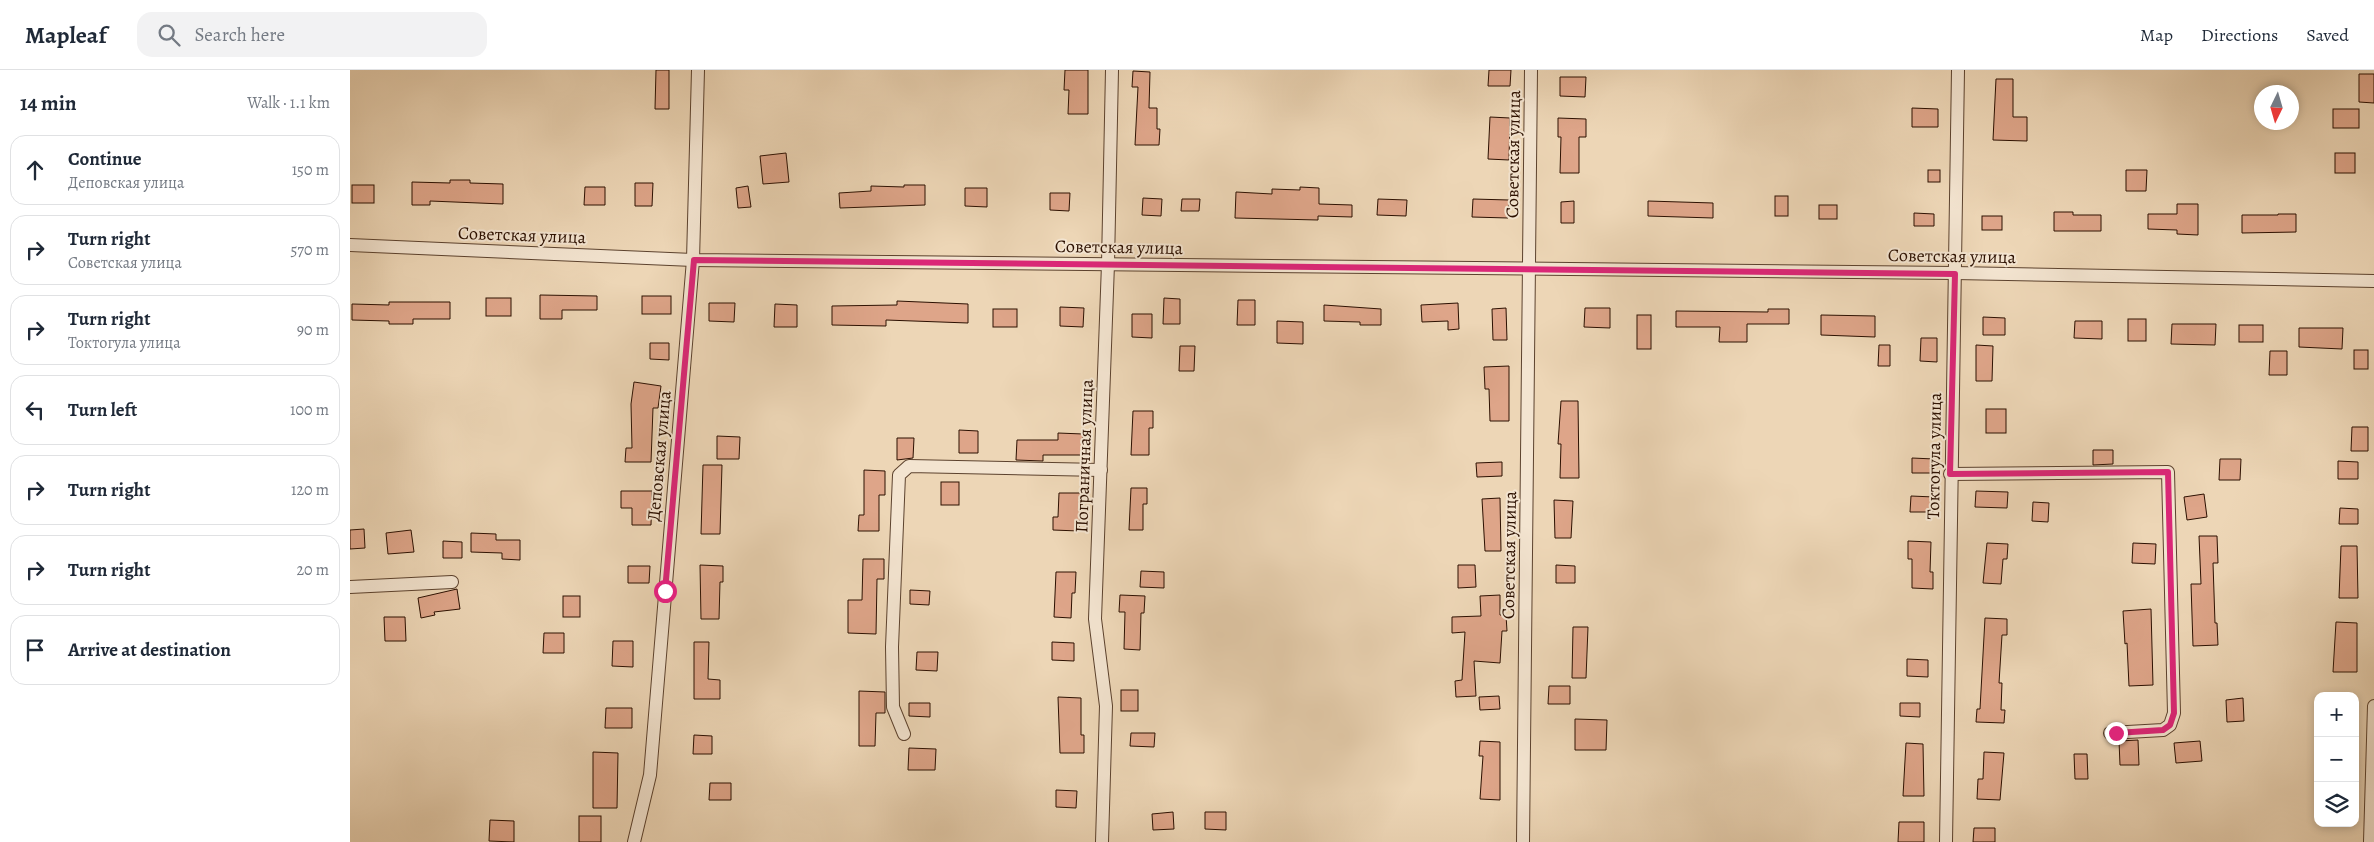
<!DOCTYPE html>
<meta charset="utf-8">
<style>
body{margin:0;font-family:Alegreya,serif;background:#f2f2f3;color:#1f2937}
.controls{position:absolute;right:15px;bottom:15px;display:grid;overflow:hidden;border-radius:10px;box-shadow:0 2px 8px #0003}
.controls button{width:45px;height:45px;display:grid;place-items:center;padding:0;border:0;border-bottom:1px solid #e0e1e3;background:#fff;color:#1f2937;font:25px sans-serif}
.compass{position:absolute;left:1904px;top:15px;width:45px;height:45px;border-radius:50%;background:#fff;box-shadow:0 2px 8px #0003;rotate:185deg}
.stop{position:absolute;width:15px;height:15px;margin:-11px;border:4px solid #db2777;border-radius:50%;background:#fff}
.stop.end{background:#db2777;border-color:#fff;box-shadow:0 1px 5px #0008}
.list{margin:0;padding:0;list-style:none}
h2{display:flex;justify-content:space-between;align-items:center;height:65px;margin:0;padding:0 20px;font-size:21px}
h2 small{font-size:16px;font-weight:400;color:#747a83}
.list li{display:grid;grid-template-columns:32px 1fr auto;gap:15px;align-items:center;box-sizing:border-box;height:70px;margin:0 10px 10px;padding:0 10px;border:1px solid #e0e1e3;border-radius:15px}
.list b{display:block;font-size:19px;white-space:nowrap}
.list p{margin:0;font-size:16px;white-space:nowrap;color:#747a83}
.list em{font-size:16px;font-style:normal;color:#747a83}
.icon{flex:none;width:28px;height:28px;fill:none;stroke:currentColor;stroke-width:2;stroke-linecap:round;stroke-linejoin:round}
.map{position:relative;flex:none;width:2024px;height:772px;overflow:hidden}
header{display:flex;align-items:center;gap:30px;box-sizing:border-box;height:70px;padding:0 25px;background:#fff;border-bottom:1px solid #e0e1e3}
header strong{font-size:24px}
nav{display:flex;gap:28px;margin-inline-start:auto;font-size:18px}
.search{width:350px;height:45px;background:#f2f2f3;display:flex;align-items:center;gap:12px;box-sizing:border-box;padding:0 18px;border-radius:15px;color:#747a83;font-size:19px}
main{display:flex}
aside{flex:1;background:#fff}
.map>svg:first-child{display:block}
.building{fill:#dea589;stroke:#2c1001}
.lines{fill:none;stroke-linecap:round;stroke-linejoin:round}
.minor-casing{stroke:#5c422e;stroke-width:14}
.minor{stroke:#f3e4d0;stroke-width:12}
.route{stroke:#db2777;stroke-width:6}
.labels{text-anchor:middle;stroke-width:4;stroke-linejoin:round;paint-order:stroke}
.street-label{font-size:18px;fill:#2c1001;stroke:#f3e4d0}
</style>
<header>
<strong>Mapleaf</strong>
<div class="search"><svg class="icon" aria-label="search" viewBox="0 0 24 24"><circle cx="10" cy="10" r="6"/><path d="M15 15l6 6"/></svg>Search here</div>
<nav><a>Map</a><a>Directions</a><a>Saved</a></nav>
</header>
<main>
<aside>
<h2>14 min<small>Walk · 1.1 km</small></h2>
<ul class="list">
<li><svg class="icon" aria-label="ahead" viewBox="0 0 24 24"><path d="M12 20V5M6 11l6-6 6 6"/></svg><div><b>Continue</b><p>Деповская улица</p></div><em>150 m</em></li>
<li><svg class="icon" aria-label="right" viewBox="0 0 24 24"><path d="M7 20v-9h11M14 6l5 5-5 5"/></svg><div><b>Turn right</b><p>Советская улица</p></div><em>570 m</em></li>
<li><svg class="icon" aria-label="right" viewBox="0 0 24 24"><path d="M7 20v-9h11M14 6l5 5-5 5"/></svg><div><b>Turn right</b><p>Токтогула улица</p></div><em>90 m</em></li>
<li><svg class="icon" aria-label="left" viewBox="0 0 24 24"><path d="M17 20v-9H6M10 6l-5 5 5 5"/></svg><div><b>Turn left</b></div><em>100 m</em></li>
<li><svg class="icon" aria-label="right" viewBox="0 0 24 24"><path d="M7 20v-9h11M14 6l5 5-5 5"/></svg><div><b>Turn right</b></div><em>120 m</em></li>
<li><svg class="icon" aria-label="right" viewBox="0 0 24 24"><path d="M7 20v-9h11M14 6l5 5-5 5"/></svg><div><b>Turn right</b></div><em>20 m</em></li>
<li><svg class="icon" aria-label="arrive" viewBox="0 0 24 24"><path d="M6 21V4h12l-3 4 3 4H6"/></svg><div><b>Arrive at destination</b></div></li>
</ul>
</aside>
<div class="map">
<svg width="2024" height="772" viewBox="0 0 2024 772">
<rect width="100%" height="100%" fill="#edd6b6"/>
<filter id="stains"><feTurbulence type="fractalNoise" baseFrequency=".004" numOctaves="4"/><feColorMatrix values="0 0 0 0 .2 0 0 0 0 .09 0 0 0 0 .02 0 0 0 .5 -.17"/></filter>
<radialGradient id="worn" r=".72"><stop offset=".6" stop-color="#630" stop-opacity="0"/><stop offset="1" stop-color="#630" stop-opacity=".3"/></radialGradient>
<g class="building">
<polygon points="306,0 319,0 319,39 305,39"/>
<polygon points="715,0 738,0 738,44 718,44 719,20 714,20"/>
<polygon points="1139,0 1161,0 1160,16 1138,16"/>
<polygon points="783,1 800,2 799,38 807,38 807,59 810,59 809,75 785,75 788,17 782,17"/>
<polygon points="2009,4 2024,4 2024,33 2009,32"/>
<polygon points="1210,7 1236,7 1235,27 1210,26"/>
<polygon points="1646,9 1663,9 1663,47 1677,47 1677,71 1643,70"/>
<polygon points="1562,38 1588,39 1588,57 1562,57"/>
<rect x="1983" y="39" width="26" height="19"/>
<polygon points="1140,47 1160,48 1159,90 1138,89"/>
<polygon points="1208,48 1236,49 1236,67 1229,67 1229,103 1210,103 1211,67 1208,67"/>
<polygon points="436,83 439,112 413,114 410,86"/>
<rect x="1985" y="83" width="20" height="20"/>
<rect x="1578" y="100" width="12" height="12"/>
<polygon points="1776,100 1797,100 1796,121 1776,121"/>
<polygon points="100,110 120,110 120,113 153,114 153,134 80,131 80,135 62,135 62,112 100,113"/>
<polygon points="285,113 303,113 302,136 285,136"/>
<rect x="2" y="115" width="22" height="18"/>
<polygon points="554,115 575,115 575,135 490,138 489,123 521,121 521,116 554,117"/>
<polygon points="398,116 401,137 388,138 386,118"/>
<polygon points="235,117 255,117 255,135 234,135"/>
<polygon points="950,117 969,118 969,134 1002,135 1002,147 968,146 968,150 885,148 886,122 922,124 922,119 950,120"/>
<polygon points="615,118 637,118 637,137 615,136"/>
<polygon points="700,123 720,123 719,141 700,140"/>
<rect x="1425" y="126" width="13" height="20"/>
<polygon points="793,128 812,129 811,146 792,145"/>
<polygon points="832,129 850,129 849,141 831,141"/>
<polygon points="1028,129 1057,130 1056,146 1027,145"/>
<polygon points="1123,129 1159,130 1158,148 1122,147"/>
<polygon points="1224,131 1224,153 1211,153 1211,132"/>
<polygon points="1298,131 1363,133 1363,148 1298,146"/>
<polygon points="1827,134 1848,134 1848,165 1827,164 1827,160 1798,159 1798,144 1827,144"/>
<rect x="1469" y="135" width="18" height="14"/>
<polygon points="1704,142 1723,142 1723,145 1751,145 1751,161 1704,161"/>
<polygon points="1564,143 1584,144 1584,156 1564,156"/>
<polygon points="1928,144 1946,144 1946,162 1892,163 1892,145 1928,145"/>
<rect x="1632" y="146" width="20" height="14"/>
<polygon points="190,225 247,226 247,240 212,240 212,249 190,249"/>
<rect x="292" y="226" width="29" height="18"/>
<rect x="136" y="228" width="25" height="18"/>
<polygon points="814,228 830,229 830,254 813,254"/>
<polygon points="888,230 905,230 905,255 887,255"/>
<polygon points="547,231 618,234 618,253 536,250 536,256 482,255 482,236 547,235"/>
<polygon points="39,232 100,232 100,249 63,249 63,254 39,254 39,251 2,250 2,234 39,235"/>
<polygon points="359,233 385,233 384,252 359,251"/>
<polygon points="1108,233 1109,259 1098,260 1098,251 1072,252 1071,235"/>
<polygon points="425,234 447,235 447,257 424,257"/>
<polygon points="974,235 1031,239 1031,255 1010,255 1010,252 974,251"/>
<polygon points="710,237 734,238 733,257 710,256"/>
<polygon points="1156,238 1157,270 1143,270 1142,239"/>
<polygon points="1235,238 1260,238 1260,258 1234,257"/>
<rect x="643" y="239" width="24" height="18"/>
<polygon points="1418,239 1439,239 1439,254 1397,254 1397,272 1369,272 1370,257 1326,257 1326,241 1418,242"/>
<polygon points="782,244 802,244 802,268 782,267"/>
<rect x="1287" y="245" width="14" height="34"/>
<polygon points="1471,245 1525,246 1525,267 1471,265"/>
<polygon points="1633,247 1655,248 1655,265 1633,265"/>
<rect x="1778" y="249" width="18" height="22"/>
<polygon points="927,251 953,252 953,274 927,273"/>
<polygon points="1725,251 1752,251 1752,269 1724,268"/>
<polygon points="1822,254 1866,254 1865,275 1821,274"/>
<rect x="1889" y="255" width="24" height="17"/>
<polygon points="1949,258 1993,258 1992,279 1949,277"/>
<polygon points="1571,268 1587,268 1587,292 1570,291"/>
<polygon points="300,273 319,273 319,290 300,289"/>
<polygon points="1529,275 1540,275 1540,296 1528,296"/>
<polygon points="1626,275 1643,276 1642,311 1626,311"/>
<polygon points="830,276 845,276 844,301 829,301"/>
<rect x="2004" y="280" width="14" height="19"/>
<polygon points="1920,281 1937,281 1937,305 1919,305"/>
<polygon points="1159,296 1159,351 1140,351 1139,319 1135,319 1134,297"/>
<polygon points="284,312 311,316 308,338 303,338 301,392 275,392 276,378 282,378 281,334"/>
<polygon points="1211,331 1228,331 1229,408 1210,408 1211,374 1208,374"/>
<rect x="1636" y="339" width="20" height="24"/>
<polygon points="783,341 803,341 803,358 799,358 799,385 781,385"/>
<polygon points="2002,357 2018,357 2018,381 2001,381"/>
<polygon points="609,360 628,361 628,383 609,383"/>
<polygon points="708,363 733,364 732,385 693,385 693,391 666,390 667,370 708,370"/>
<polygon points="367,366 390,367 389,389 367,389"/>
<polygon points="547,368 564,368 563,388 547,390"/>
<polygon points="1743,380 1763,380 1763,394 1743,395"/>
<polygon points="1562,388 1584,389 1584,403 1562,403"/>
<polygon points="1870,389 1891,389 1890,410 1869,410"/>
<polygon points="1988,391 2008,392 2008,409 1988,409"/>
<polygon points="1152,392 1152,406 1127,407 1126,393"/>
<polygon points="353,395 372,395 370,464 351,464"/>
<polygon points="514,400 535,401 535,425 529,425 529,461 508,461 509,445 514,445"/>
<rect x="591" y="412" width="18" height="23"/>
<polygon points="781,418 797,418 797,434 793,434 793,460 779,460"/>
<polygon points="271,421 302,421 301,455 282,455 282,438 271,438"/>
<polygon points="1626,421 1658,422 1657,438 1625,437"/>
<polygon points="709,423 731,423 729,461 703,460 703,447 708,447"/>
<polygon points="1854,424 1857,447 1837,450 1834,427"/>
<polygon points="1561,426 1584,427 1583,442 1560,442"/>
<polygon points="1150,428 1151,481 1135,481 1132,429"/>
<polygon points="1204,430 1223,431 1221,468 1205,468"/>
<polygon points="1683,432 1699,433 1698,452 1682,451"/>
<polygon points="1990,438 2008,439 2008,454 1989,454"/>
<polygon points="14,459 15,478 0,479 0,460"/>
<polygon points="61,460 64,482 38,484 36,463"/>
<polygon points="121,463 146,464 146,470 170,470 170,490 152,489 152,483 121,482"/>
<polygon points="1849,466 1867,466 1868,493 1863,493 1865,553 1867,553 1868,575 1843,576 1841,514 1851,514"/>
<polygon points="93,471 112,472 112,488 93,488"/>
<polygon points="1558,471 1581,472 1580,502 1583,502 1583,519 1562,518 1562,489 1558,489"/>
<polygon points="1637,473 1658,474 1657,489 1653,489 1651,514 1633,513"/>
<polygon points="1783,473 1806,474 1805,494 1782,493"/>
<polygon points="1991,476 2007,476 2008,528 1989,528"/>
<polygon points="513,489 534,489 534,509 527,509 526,564 498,563 498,530 512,530"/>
<polygon points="350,495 373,496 373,512 370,512 369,549 351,549"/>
<polygon points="1108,495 1125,495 1126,517 1108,518"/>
<polygon points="1206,495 1225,496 1225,513 1206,513"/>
<polygon points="278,496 300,496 299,513 278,513"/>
<polygon points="791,501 814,502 814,518 790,517"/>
<polygon points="706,502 726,502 725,523 722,523 721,548 704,547"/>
<polygon points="107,519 110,539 84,542 85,545 71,548 68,528"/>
<polygon points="560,520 580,521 579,535 560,534"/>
<polygon points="770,525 795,526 794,543 791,543 790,580 774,579 775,542 769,542"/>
<polygon points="1150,525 1150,545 1156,545 1157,561 1152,561 1150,593 1124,591 1126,626 1106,627 1105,611 1112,610 1115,562 1102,563 1102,547 1131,546 1130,526"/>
<rect x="213" y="526" width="17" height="21"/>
<polygon points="1801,539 1803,615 1779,616 1777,573 1775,574 1773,541"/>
<polygon points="34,547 55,547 56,571 35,571"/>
<polygon points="1635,548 1657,549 1657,565 1652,565 1649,613 1652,613 1651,640 1655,640 1654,653 1626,652 1627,639 1630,639"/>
<polygon points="1986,552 2007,553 2007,602 1983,602"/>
<polygon points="1223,557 1238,557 1236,608 1222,608"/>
<polygon points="194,563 214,563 214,583 193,583"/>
<polygon points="263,571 283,571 283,597 262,596"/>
<polygon points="344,572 359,572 358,609 370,610 370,629 344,629"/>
<polygon points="702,572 724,573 724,591 702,590"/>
<polygon points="567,582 588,582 587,601 566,600"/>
<polygon points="1557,589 1578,590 1578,607 1557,606"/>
<polygon points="1199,616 1220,616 1220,634 1198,634"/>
<rect x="771" y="620" width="17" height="21"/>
<polygon points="509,621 535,622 535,643 526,643 525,676 509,676"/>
<polygon points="1149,626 1150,639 1130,640 1129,627"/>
<polygon points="708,627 731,628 731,665 734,665 734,683 710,683"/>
<polygon points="1893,628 1894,651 1877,652 1876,630"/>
<polygon points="559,633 580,633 580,647 559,646"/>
<polygon points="1550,633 1570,633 1570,647 1550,646"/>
<polygon points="256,638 282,638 282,658 255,658"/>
<polygon points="1225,649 1257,650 1256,680 1225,680"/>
<polygon points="781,663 805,663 804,677 780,676"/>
<polygon points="344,665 362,666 362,684 343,684"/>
<polygon points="1788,670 1789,695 1770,695 1769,671"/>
<polygon points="1130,671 1150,672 1150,730 1130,729 1133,686 1129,686"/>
<polygon points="1850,671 1852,691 1826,693 1824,673"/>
<polygon points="1556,673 1573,674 1574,726 1553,726"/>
<polygon points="559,678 586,679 585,700 558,700"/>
<polygon points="243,682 268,683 267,738 243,738"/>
<polygon points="1634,682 1654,683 1650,730 1627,729 1628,709 1633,709"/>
<polygon points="1724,684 1737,684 1738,709 1725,709"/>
<polygon points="360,713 381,713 381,730 359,730"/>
<polygon points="706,720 727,721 726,738 706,737"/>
<polygon points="823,742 824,759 803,760 802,744"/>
<polygon points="855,742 876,742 876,760 855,759"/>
<rect x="229" y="746" width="22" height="26"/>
<polygon points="140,750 164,751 164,772 139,771"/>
<polygon points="1549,752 1574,752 1574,772 1548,772"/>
<polygon points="1624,758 1645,758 1645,772 1623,772"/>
</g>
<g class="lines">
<g class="minor-casing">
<g id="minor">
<polyline points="0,175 343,190 1605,203 2024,211"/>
<polyline points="1600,404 1818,402 1824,643 1820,655 1813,660 1760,663"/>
<polyline points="0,517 102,512"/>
<polyline points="554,664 543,637 542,577 549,405 559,396 751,400"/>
<polyline points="284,772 300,705 343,190 348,0"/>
<polyline points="752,772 756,636 745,549 758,194 762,0"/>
<polyline points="1173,772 1181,0"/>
<polyline points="1596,772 1608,0"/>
<polyline points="2020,772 2024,636"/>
</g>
</g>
<use href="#minor" class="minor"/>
</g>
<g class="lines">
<polyline class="route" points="315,521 344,190 1605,204 1600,404 1818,402 1824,643 1820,655 1813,660 1766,663"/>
</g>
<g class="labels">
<g class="street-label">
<text transform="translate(1163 84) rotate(-89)" y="6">Советская улица</text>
<text transform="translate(172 165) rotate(2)" y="6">Советская улица</text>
<text transform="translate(769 177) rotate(1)" y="6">Советская улица</text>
<text transform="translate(1602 186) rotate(1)" y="6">Советская улица</text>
<text transform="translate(309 386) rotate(-85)" y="6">Деповская улица</text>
<text transform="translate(734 386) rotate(-88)" y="6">Пограничная улица</text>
<text transform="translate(1584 386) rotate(-89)" y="6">Токтогула улица</text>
<text transform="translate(1159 485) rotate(-89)" y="6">Советская улица</text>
</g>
</g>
<rect width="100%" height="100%" filter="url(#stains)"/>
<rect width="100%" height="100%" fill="url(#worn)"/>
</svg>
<div class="controls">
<button>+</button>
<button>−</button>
<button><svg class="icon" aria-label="layers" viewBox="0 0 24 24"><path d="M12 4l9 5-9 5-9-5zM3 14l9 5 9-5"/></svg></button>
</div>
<svg class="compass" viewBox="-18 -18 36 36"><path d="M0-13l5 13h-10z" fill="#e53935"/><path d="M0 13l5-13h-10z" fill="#747a83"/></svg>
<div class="stop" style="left:315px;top:521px"></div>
<div class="stop end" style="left:1766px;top:663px"></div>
</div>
</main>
